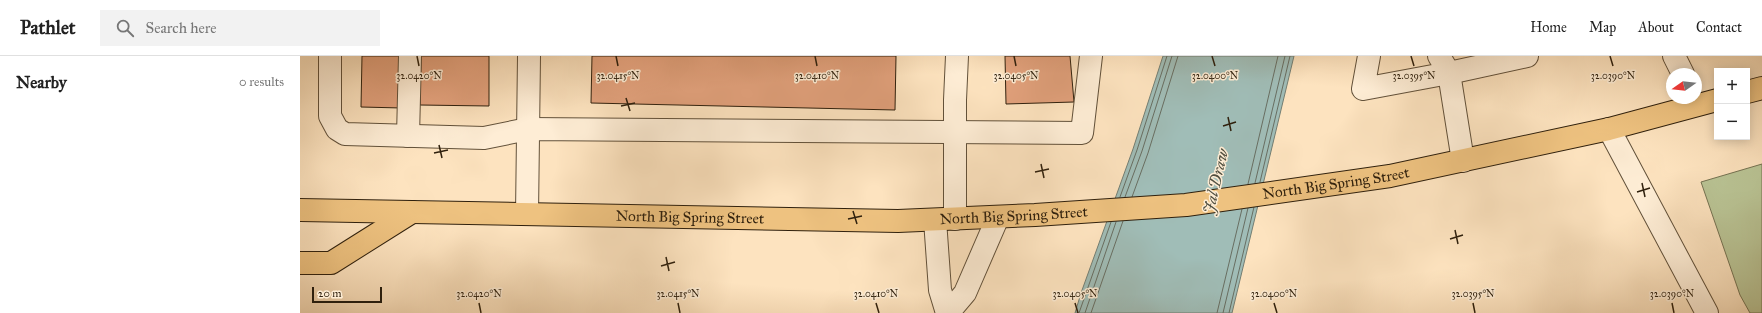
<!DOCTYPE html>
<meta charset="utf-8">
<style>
body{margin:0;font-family:"IM FELL Great Primer",serif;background:#f2f2f2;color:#222}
.controls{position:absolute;right:12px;top:12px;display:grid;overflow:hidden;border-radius:0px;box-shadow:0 2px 10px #0003}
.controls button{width:36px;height:36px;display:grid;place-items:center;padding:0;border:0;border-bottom:1px solid #e0e0e0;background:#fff;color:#222;font:20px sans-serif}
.compass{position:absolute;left:1366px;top:12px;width:36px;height:36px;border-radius:50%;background:#fff;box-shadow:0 2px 10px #0003;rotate:256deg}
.scale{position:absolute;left:12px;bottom:10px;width:70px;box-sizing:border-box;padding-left:4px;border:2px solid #2f200d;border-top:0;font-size:11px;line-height:14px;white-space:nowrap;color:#2f200d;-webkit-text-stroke:3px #feedd5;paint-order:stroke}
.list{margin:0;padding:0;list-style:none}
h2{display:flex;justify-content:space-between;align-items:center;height:52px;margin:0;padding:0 16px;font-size:17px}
h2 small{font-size:13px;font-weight:400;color:#767676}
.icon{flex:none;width:22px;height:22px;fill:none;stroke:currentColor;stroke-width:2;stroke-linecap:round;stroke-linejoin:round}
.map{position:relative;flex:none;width:1462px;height:257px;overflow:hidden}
header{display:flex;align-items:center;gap:24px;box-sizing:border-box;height:56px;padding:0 20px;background:#fff;border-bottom:1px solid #e0e0e0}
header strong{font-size:19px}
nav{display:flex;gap:22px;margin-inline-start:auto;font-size:14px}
.search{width:280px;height:36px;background:#f2f2f2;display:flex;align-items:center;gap:10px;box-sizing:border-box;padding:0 14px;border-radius:0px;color:#767676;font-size:15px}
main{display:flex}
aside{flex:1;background:#fff}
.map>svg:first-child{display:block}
.green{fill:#bac596;stroke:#747252}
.water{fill:#a0bdb7;stroke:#737e73}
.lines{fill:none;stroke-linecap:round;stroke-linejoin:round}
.shore{stroke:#686e62;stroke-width:1}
.building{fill:#e2a17c;stroke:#2f200d}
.minor-casing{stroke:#62513a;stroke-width:24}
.highway-casing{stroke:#2f200d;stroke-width:24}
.minor{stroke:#feedd5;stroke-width:22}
.highway{stroke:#eec280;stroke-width:22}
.ticks{fill:none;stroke:#2f200d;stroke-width:1.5}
.labels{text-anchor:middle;stroke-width:3;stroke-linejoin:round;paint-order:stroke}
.street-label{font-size:15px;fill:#2f200d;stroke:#feedd5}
.water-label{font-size:16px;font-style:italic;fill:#514f40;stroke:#feedd5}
.ticks-label{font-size:10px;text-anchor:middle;fill:#2f200d;stroke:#feedd5;stroke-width:3;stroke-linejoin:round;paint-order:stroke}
</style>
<header>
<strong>Pathlet</strong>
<div class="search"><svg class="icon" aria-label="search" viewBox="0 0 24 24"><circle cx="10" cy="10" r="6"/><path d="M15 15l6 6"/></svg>Search here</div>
<nav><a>Home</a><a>Map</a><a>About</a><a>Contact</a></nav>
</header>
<main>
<aside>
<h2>Nearby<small>0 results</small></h2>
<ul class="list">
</ul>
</aside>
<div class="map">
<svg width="1462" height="257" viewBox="0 0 1462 257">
<rect width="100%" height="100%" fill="#fde3bf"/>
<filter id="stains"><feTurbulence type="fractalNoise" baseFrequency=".005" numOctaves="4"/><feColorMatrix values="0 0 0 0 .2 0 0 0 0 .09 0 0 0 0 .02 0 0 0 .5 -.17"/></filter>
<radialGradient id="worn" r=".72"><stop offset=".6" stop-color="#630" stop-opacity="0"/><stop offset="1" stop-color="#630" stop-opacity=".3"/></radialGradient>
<polygon class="green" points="1462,108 1462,257 1450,257 1440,239 1401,126"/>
<polygon class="water" points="863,0 994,0 932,257 775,257 781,237 833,93"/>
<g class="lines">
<g class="shore">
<polyline points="960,126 990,0"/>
<polyline points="955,127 985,0"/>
<polyline points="948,128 978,0"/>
<polyline points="820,141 837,94 867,0"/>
<polyline points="825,141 842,95 872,0"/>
<polyline points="832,141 848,97 878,0"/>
<polyline points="779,257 811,166"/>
<polyline points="785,257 816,166"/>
<polyline points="791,257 823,165"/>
<polyline points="917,257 942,153"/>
<polyline points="923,257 948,152"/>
<polyline points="929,257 954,151"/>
</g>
</g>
<g class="building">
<polygon points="62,0 102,0 102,52 61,51"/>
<polygon points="121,0 189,0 189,50 120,49"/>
<polygon points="292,0 596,0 595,54 291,47"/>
<polygon points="705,0 770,0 774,46 706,48"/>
</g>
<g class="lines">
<g class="minor-casing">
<g id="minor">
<polyline points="30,0 30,60 37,73 45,78 184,82 228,73 782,77 791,0"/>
<polyline points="1069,0 1063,33 1149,17 1227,0"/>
<polyline points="1139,0 1149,17 1163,105"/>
<polyline points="1374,0 1383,18"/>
<polyline points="1309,73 1407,257"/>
<polyline points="108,80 110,0"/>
<polyline points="227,158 229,0"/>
<polyline points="655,163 655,44 657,0"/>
<polyline points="635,164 640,234 647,257"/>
<polyline points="648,257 665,237 698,161"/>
</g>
</g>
<g class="highway-casing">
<g id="highway">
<polyline points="1447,36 1462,32"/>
<path id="s1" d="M 0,154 L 598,165 L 735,159 L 886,149 L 1090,120 L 1309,73 L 1417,44"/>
<polyline points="0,207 31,207 112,156"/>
</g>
</g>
<use href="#minor" class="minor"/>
<use href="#highway" class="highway"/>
</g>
<path class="ticks" d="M 117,0 L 119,10M 316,0 L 318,10M 515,0 L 517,10M 714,0 L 716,10M 912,0 L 915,10M 1111,0 L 1114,10M 1310,0 L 1313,10M 326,42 L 330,55M 321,50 L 335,47M 928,61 L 931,75M 923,70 L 936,66M 139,89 L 142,102M 134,97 L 148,94M 741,108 L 744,122M 735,116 L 749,113M 1342,127 L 1345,141M 1337,136 L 1350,132M 553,155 L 557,168M 548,163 L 562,160M 1155,174 L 1158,188M 1150,183 L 1163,179M 366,201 L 369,215M 361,210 L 375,206M 179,247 L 181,257M 378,247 L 380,257M 576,247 L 579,257M 775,247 L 778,257M 974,247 L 977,257M 1173,247 L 1175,257M 1372,247 L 1374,257"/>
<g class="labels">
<g class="street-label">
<text dy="5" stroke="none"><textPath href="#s1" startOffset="1038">North Big Spring Street</textPath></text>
<text dy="5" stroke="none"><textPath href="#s1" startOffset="714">North Big Spring Street</textPath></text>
<text dy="5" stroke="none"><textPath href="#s1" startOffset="390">North Big Spring Street</textPath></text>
</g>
<g class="water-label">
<text transform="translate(915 125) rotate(-77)" y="6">Jal Draw</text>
</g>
</g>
<g class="ticks-label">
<text x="119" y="23">32.0420°N</text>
<text x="318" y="23">32.0415°N</text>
<text x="517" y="23">32.0410°N</text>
<text x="716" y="23">32.0405°N</text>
<text x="915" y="23">32.0400°N</text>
<text x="1114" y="23">32.0395°N</text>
<text x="1313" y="23">32.0390°N</text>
<text x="179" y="241">32.0420°N</text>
<text x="378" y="241">32.0415°N</text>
<text x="576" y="241">32.0410°N</text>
<text x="775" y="241">32.0405°N</text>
<text x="974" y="241">32.0400°N</text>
<text x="1173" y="241">32.0395°N</text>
<text x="1372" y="241">32.0390°N</text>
</g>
<rect width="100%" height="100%" filter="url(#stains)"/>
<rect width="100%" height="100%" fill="url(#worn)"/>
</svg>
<div class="controls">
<button>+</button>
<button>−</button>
</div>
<svg class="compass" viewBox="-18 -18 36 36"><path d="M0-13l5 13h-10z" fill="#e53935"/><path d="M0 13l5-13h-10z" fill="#767676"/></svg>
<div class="scale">20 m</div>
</div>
</main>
